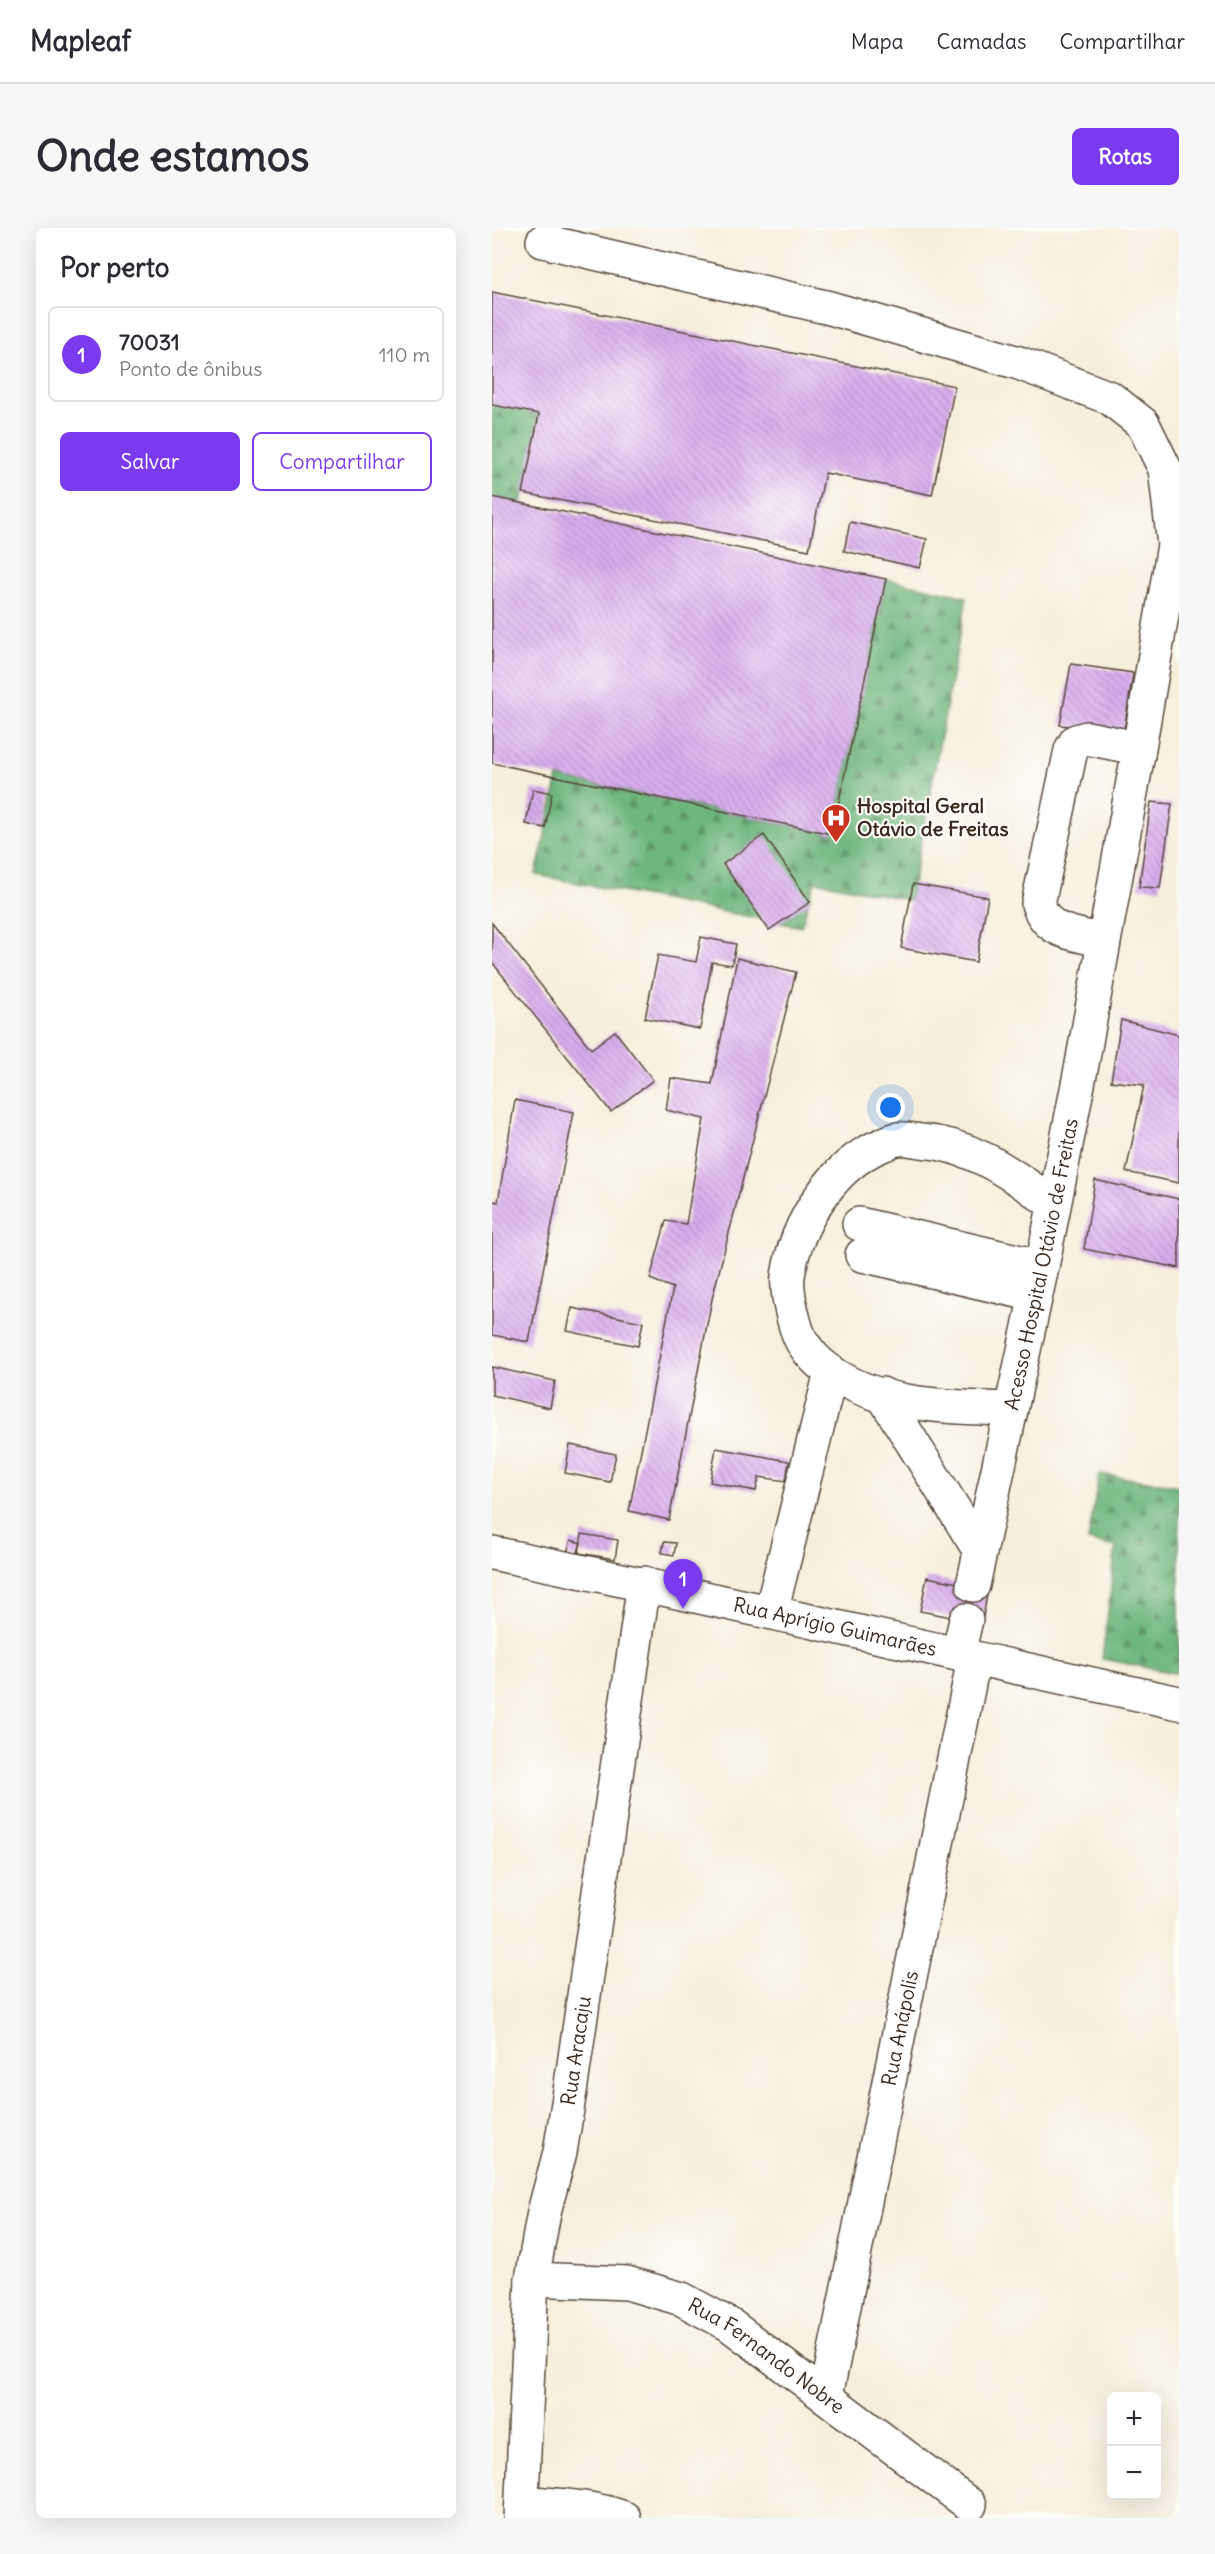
<!DOCTYPE html>
<html lang="pt">
<meta charset="utf-8">
<style>
body{margin:0;font-family:Delius,sans-serif;background:#f7f7f7;color:#2b2b33}
.controls{position:absolute;right:18px;bottom:18px;display:grid;overflow:hidden;border-radius:9px;box-shadow:0 6px 24px #0002}
.controls button{width:54px;height:54px;display:grid;place-items:center;padding:0;border:0;border-bottom:2px solid #e1e1e2;background:#fff;color:#2b2b33;font:30px sans-serif}
.you{position:absolute;left:399px;top:880px;width:21px;height:21px;margin:-15px;border:4px solid #fff;border-radius:50%;background:#1a73e8;box-shadow:0 0 0 9px #1a73e833}
.badge{display:grid;place-items:center;width:39px;height:39px;border-radius:50%;background:#7c3aed;color:#fff;font-size:20px;font-weight:700}
.pin{position:absolute;translate:-50% -50px;filter:drop-shadow(0 2px 3px #0008)}
.pin::after{content:'';position:absolute;top:32px;width:21px;height:18px;background:inherit;clip-path:polygon(0 0,100% 0,50% 100%)}
.list{margin:0;padding:0;list-style:none}
h2{display:flex;justify-content:space-between;align-items:center;height:78px;margin:0;padding:0 24px;font-size:26px}
h2 small{font-size:20px;font-weight:400;color:#7c7c81}
.list li{display:grid;grid-template-columns:39px 1fr auto;gap:18px;align-items:center;box-sizing:border-box;height:96px;margin:0 12px 12px;padding:0 12px;border:2px solid #e1e1e2;border-radius:9px}
.list b{display:block;font-size:22px;white-space:nowrap}
.list p{margin:0;font-size:20px;white-space:nowrap;color:#7c7c81}
.list em{font-size:20px;font-style:normal;color:#7c7c81}
.actions{display:flex;gap:12px;padding:18px 24px}
.actions a{flex:1;padding:14px 0;border:2px solid #7c3aed;border-radius:9px;text-align:center;font-size:21px;color:#7c3aed}
.actions .main{background:#7c3aed;color:#fff}
.map{position:relative;flex:none;width:687px;height:2290px;overflow:hidden;border-radius:9px}
header{display:flex;align-items:center;gap:36px;box-sizing:border-box;height:84px;padding:0 30px;background:#fff;border-bottom:2px solid #e1e1e2}
header strong{font-size:28px}
nav{display:flex;gap:33px;margin-inline-start:auto;font-size:21px}
.intro{display:flex;align-items:center;justify-content:space-between;box-sizing:border-box;height:144px;padding:0 36px}
h1{margin:0;font-size:42px}
.button{padding:15px 27px;border-radius:9px;background:#7c3aed;color:#fff;font-size:21px;font-weight:700}
main{display:flex;gap:36px;padding:0 36px}
aside{flex:1;background:#fff;border-radius:9px;box-shadow:0 6px 24px #0002}
.map>svg:first-child{display:block}
.forest{fill:url(#forest-firs);stroke:#54704e;stroke-width:1.5}
.building{fill:url(#building-back-hatch)}
.lines{fill:none;stroke-linecap:round;stroke-linejoin:round}
.minor-casing{stroke:#57483b;stroke-width:36}
.minor{stroke:#fff;stroke-width:33}
.labels{text-anchor:middle;stroke-width:4.5;stroke-linejoin:round;paint-order:stroke}
.poi-label{font-size:20px;font-weight:bold;fill:#3b2a1e;stroke:#fdfcf7;text-anchor:start}
.street-label{font-size:20px;fill:#3b2a1e;stroke:#fdfcf7}
</style>
<header>
<strong>Mapleaf</strong>
<nav><a>Mapa</a><a>Camadas</a><a>Compartilhar</a></nav>
</header>
<div class="intro"><h1>Onde estamos</h1><a class="button">Rotas</a></div>
<main>
<aside>
<h2>Por perto<small></small></h2>
<ul class="list">
<li><span class="badge">1</span><div><b>70031</b><p>Ponto de ônibus</p></div><em>110 m</em></li>
</ul>
<div class="actions"><a class="main">Salvar</a><a>Compartilhar</a></div>
</aside>
<div class="map">
<svg width="687" height="2290" viewBox="0 0 687 2290">
<defs>
<pattern id="forest-firs" width="22" height="20" patternUnits="userSpaceOnUse" patternTransform="scale(1.5)"><rect width="22" height="20" fill="#6eb67d"/><path d="M5 1l3.5 6h-7zM16 11l3.5 6h-7z" fill="#5c9466"/></pattern>
<pattern id="building-back-hatch" width="6" height="6" patternUnits="userSpaceOnUse" patternTransform="scale(1.5)"><rect width="6" height="6" fill="#d9aeef"/><path d="M-1 5l2 2M0 0l6 6M5-1l2 2" fill="none" stroke="#b18ec1"/></pattern>
</defs>
<rect width="100%" height="100%" fill="#fdfcf7"/>
<filter id="ink" filterUnits="userSpaceOnUse"><feTurbulence type="fractalNoise" baseFrequency=".0167" numOctaves="2"/><feDisplacementMap in="SourceGraphic" scale="12" xChannelSelector="R" yChannelSelector="G"/><feConvolveMatrix kernelMatrix="1 2 1 2 8 2 1 2 1" color-interpolation-filters="sRGB"/></filter>
<filter id="wash" filterUnits="userSpaceOnUse"><feTurbulence type="fractalNoise" baseFrequency=".008" numOctaves="4" result="noise"/><feDisplacementMap in="SourceGraphic" scale="24" xChannelSelector="R" yChannelSelector="G"/><feGaussianBlur stdDeviation="1.35" result="paint"/><feColorMatrix in="noise" values="0 0 0 0 0 0 0 0 0 0 0 0 0 0 0 0 0 1.4 0 .05"/><feComposite in="paint" operator="in"/></filter>
<g filter="url(#wash)">
<rect width="100%" height="100%" fill="#f6efdd"/>
<g class="forest">
<polygon points="0,177 47,186 30,275 0,269"/>
<polygon points="394,351 475,369 418,672 323,653 309,699 44,647 66,549 340,606"/>
<polygon points="607,1246 687,1258 687,1446 610,1431 624,1319 596,1313"/>
</g>
<g id="blocks">
<g class="building">
<polygon points="0,64 463,158 440,267 333,245 317,322 31,265 47,186 0,177"/>
<polygon points="0,269 394,351 340,606 0,535"/>
<polygon points="358,294 435,311 428,340 352,323"/>
<polygon points="579,436 641,445 632,502 568,497"/>
<polygon points="41,561 60,565 53,600 34,596"/>
<polygon points="659,574 680,576 668,660 647,659"/>
<polygon points="272,607 318,674 277,702 231,636"/>
<polygon points="421,656 496,669 484,734 409,720"/>
<polygon points="0,695 99,821 123,803 161,852 119,884 0,734"/>
<polygon points="209,709 244,716 240,737 220,734 208,801 153,790 166,727 204,734"/>
<polygon points="245,730 304,744 220,1071 177,1292 137,1283 181,1060 158,1051 174,993 194,996 212,891 174,882 179,850 220,856"/>
<polygon points="629,792 687,807 687,955 634,944 652,857 619,853"/>
<polygon points="23,872 82,884 37,1114 0,1107 0,973 6,974"/>
<polygon points="603,952 687,971 687,1040 592,1021"/>
<polygon points="80,1080 151,1094 146,1118 75,1103"/>
<polygon points="0,1139 63,1153 58,1180 0,1167"/>
<polygon points="78,1217 124,1226 118,1254 73,1245"/>
<polygon points="224,1220 297,1233 294,1253 267,1249 264,1263 218,1254"/>
<polygon points="90,1306 126,1312 123,1331 87,1325"/>
<polygon points="79,1312 89,1315 84,1330 74,1328"/>
<polygon points="172,1314 184,1315 182,1327 170,1325"/>
<polygon points="435,1349 496,1361 490,1395 428,1383"/>
</g>
</g>
</g>
<g filter="url(#ink)">
<use href="#blocks" fill-opacity="0" stroke="#57483b" stroke-width="1.5"/>
<g class="lines">
<g class="minor-casing">
<g id="minor">
<polyline points="51,13 338,80 527,135 618,170 651,196 673,241 682,317 646,526"/>
<polyline points="367,996 550,1039"/>
<polyline points="370,1027 543,1067"/>
<polyline points="390,1166 488,1323"/>
<path d="M 518,1181 C 457,1179 385,1179 335,1141 C 327,1135 318,1126 313,1118 C 303,1106 294,1064 296,1048 C 304,996 340,937 390,917 C 395,915 401,911 407,911 C 414,910 422,912 429,913 C 483,917 520,947 562,976"/>
<path id="s1" d="M 0,1325 C 230,1371 458,1426 687,1475"/>
<path id="s2" d="M 481,1357 L 550,1039 L 590,836 L 646,526 L 635,518 L 595,510 L 584,513 L 579,522 L 546,676 C 556,707 584,705 612,713"/>
<polyline points="279,1384 339,1144"/>
<polyline points="466,1426 474,1392"/>
<path id="s3" d="M 40,2051 L 135,2055 L 190,2071 L 238,2097 L 478,2277"/>
<path id="s4" d="M 334,2168 L 482,1431"/>
<path d="M 30,2274 C 64,2277 100,2278 132,2290"/>
<path id="s5" d="M 29,2290 L 40,2051 L 52,1984 L 68,1924 L 79,1857 L 152,1355"/>
</g>
</g>
<use href="#minor" class="minor"/>
</g>
</g>
<defs>
<g id="hospital-pin" transform="scale(1.5)"><path d="M0 17L-7.5 6A9.5 9.5 0 1 1 7.5 6Z" fill="#c8321e" stroke="#fdfcf7"/><path d="M-5-5h3v3.5h4V-5h3V5h-3V1.5h-4V5h-3Z" fill="#fff"/></g>
</defs>
<g fill-rule="evenodd">
<use href="#hospital-pin" x="344" y="590"/>
</g>
<g class="labels">
<g class="poi-label">
<text x="365" y="585">Hospital Geral<tspan x="365" dy="23">Otávio de Freitas</tspan></text>
</g>
<g class="street-label">
<text dy="7" stroke="none"><textPath href="#s2" startOffset="328">Acesso Hospital Otávio de Freitas</textPath></text>
<text dy="7" stroke="none"><textPath href="#s1" startOffset="351">Rua Aprígio Guimarães</textPath></text>
<text dy="7" stroke="none"><textPath href="#s4" startOffset="375">Rua Anápolis</textPath></text>
<text dy="7" stroke="none"><textPath href="#s5" startOffset="472">Rua Aracaju</textPath></text>
<text dy="7" stroke="none"><textPath href="#s3" startOffset="254">Rua Fernando Nobre</textPath></text>
</g>
</g>
</svg>
<div class="controls">
<button>+</button>
<button>−</button>
</div>
<div class="you"></div>
<div class="pin badge" style="left:191px;top:1381px">1</div>
</div>
</main>
